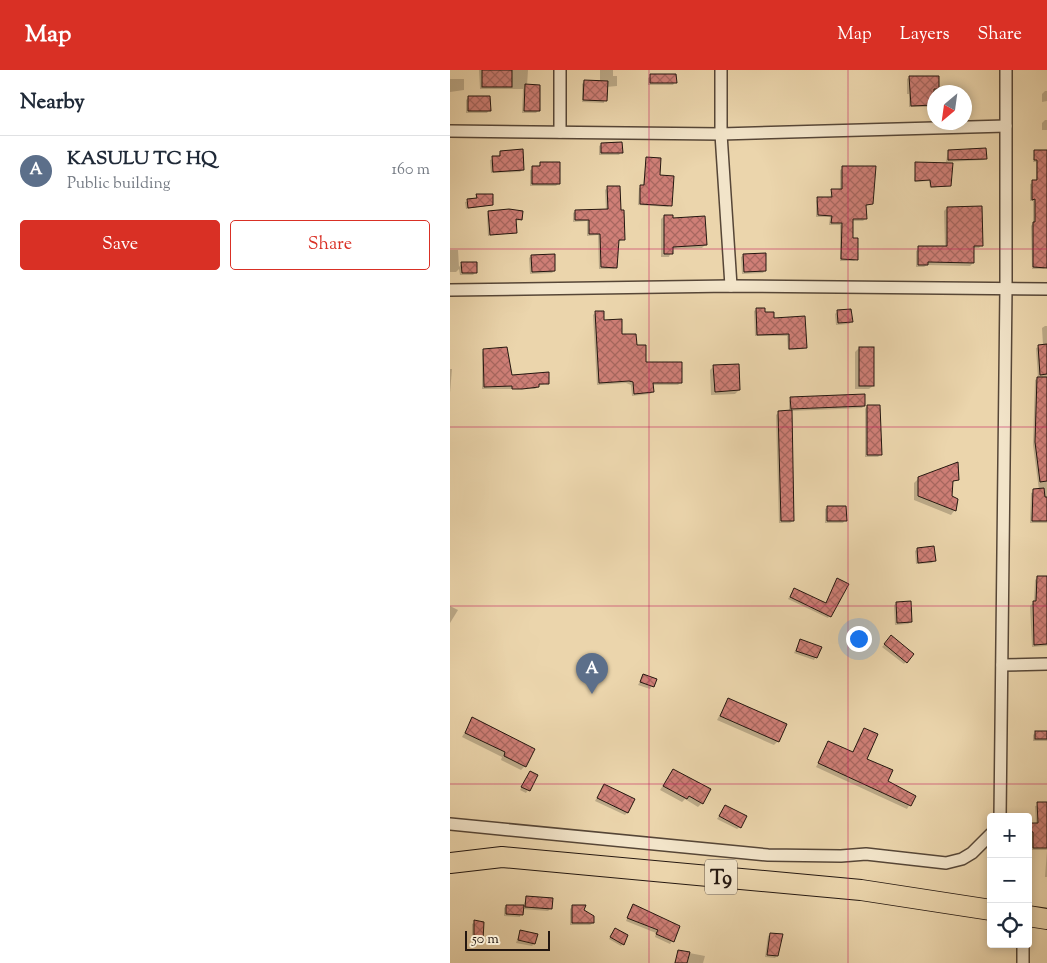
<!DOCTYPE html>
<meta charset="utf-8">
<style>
body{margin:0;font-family:"Sorts Mill Goudy",serif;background:#f6f6f7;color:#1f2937}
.controls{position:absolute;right:15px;bottom:15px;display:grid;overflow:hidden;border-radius:5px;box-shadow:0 2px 8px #0003}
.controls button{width:45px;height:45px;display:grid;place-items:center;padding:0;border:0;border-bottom:1px solid #e0e1e3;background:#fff;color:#1f2937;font:25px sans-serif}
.compass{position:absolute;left:477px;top:15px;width:45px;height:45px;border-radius:50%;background:#fff;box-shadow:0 2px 8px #0003;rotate:209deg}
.scale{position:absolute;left:15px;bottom:12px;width:85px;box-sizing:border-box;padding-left:5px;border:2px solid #241710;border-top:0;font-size:14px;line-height:18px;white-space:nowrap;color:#241710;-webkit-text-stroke:4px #f2e4c9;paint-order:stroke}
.you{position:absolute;left:408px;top:568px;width:18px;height:18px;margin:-12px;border:4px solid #fff;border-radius:50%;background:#1a73e8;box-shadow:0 0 0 8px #1a73e833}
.badge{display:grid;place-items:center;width:32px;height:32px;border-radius:50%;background:#d93025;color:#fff;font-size:16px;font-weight:700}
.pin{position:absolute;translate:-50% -41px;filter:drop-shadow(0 1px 2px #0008)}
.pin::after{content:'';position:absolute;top:26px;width:18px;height:15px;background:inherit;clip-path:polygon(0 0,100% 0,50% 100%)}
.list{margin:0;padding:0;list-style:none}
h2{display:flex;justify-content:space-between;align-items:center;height:65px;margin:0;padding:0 20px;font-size:21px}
h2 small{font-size:16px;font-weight:400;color:#747a83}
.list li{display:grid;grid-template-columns:32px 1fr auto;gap:15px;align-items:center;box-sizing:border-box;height:70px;padding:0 20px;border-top:1px solid #e0e1e3}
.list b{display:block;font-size:19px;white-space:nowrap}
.list p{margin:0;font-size:16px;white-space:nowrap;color:#747a83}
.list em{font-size:16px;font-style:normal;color:#747a83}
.actions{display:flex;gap:10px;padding:15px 20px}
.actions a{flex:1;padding:11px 0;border:1px solid #d93025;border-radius:5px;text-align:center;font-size:18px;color:#d93025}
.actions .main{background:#d93025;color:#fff}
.icon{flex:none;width:28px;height:28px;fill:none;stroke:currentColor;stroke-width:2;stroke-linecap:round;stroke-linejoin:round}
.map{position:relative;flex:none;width:597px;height:893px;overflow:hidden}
header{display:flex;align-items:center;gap:30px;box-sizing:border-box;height:70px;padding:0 25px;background:#d93025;color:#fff}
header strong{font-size:24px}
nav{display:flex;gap:28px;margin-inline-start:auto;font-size:18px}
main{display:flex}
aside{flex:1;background:#fff}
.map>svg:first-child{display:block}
.shadow{fill:#0003}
.building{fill:url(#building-cross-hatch);stroke:#241710}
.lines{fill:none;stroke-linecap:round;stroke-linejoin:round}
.minor-casing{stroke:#564637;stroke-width:14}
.trunk-casing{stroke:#241710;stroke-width:22}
.minor{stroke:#f2e4c9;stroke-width:11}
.trunk{stroke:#ebd5ac;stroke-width:20}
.grid{fill:none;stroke:#c2185b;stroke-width:1;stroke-opacity:0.55}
.labels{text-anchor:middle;stroke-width:4;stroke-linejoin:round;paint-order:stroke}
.shield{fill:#f2e4c9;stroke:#625448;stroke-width:1}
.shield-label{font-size:20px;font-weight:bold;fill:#241710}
</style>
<header>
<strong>Map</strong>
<nav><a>Map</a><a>Layers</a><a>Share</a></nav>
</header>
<main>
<aside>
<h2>Nearby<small></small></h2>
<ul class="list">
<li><span class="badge" style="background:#5c6f8a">A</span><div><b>KASULU TC HQ</b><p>Public building</p></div><em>160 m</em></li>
</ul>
<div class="actions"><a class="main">Save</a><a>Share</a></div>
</aside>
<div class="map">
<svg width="597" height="893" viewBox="0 0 597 893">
<defs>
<pattern id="building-cross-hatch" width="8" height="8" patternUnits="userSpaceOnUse" patternTransform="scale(1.25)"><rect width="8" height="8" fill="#cf7f77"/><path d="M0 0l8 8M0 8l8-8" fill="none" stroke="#a86760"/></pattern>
</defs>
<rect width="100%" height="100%" fill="#ebd5ac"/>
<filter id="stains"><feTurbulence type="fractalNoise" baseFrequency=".004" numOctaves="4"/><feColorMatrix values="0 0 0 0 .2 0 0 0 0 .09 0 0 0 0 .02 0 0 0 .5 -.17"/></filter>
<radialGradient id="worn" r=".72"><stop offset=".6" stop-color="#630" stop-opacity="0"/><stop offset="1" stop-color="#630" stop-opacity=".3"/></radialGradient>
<g class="shadow">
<polygon points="29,0 78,0 77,16 88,41 86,43 72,43 73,19 30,19"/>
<polygon points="150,0 163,0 163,6 167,6 167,16 156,17 154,33 132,32 132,14 134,12 150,12"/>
<polygon points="201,6 225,12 223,15 198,15 198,8"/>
<polygon points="459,7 488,7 488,22 484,22 484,37 459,37 459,24 457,24 457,9"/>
<polygon points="0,9 14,9 14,20 0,22"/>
<polygon points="595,21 597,21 597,31 592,32 592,24"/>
<polygon points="19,27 39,40 37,43 16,43 16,30"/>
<polygon points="595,50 597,50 597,60 592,60 592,53"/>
<polygon points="152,74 171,82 169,85 149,85 149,76"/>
<polygon points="498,81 536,88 534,90 496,92"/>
<polygon points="585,81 597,81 597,182 596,197 594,199 582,199 581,156 583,153 583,131 580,131 580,114 586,112 586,92 583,92"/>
<polygon points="50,82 73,99 70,102 41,103 40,90 48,87"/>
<polygon points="196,88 209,106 220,135 218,137 188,135 189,118 193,116"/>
<polygon points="91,93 108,114 106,116 80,116 80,100 88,97"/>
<polygon points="466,94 500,115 480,118 479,111 464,112"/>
<polygon points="393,98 422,134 415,136 416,148 413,151 401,151 401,170 407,189 404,191 390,191 390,155 379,155 380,147 366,147 366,131 368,128 380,128 382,120 390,120 390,100"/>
<polygon points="158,117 170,142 174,169 167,172 166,197 164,199 149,199 148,165 137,166 137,151 123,152 123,143 126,141 156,141 155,120"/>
<polygon points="27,125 42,135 16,139 15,132 25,129"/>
<polygon points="497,138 531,175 529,178 523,178 523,193 520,196 477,195 474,197 466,197 466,181 469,178 495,177 494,141"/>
<polygon points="38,142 70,150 65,151 66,162 38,166 37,144"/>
<polygon points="214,146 222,149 256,174 252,178 222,179 219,187 211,187 211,149"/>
<polygon points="0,180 8,180 9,197 12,193 26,202 23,205 10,205 9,199 6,202 0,202"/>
<polygon points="294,185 315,200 313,203 292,204 291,187"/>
<polygon points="81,186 104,201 102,203 80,204 79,188"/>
<polygon points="307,239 314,243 355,277 353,279 338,280 337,266 305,266 304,241"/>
<polygon points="388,241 401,251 399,254 386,255 385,244"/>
<polygon points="146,242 152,251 185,276 194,293 231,312 228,315 202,315 202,322 200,324 182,326 181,315 176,313 147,315 143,245"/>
<polygon points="595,256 597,256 597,453 580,453 581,423 589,420 583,375 585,310 588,308 586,278 593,275 592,258"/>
<polygon points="409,278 423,316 419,319 405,319 405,282"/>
<polygon points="34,280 61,306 98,313 88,316 85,319 32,319 32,282"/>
<polygon points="264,296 289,320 285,324 261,325 260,300"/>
<polygon points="0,299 2,299 0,323"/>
<polygon points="341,328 414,336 412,338 340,341 343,451 340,453 329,453 326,345 329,342 339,342 339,331"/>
<polygon points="417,336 430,385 428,387 415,387 415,339"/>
<polygon points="468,409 507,409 501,414 500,427 506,430 504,441 501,445 464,430 464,413"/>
<polygon points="378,437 395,450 393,453 375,453 375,439"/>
<polygon points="467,479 484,490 482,493 466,494 465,481"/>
<polygon points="588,507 597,508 597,576 582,577 580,536 584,532 585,510"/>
<polygon points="387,509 398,514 378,548 338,529 344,519 375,534"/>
<polygon points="447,533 461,552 458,554 445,555 444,535"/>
<polygon points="0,536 8,540 0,553"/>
<polygon points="441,567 462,584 454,594 432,577"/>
<polygon points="350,571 370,578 364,590 344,583"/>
<polygon points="193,606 205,610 200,619 188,615"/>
<polygon points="278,630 328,671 324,675 267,650"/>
<polygon points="23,648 75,696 71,700 51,690 52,687 12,667"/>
<polygon points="415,659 415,689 436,712 464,727 457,739 366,697 379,673 402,683"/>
<polygon points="586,662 597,662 597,671 583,671 583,665"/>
<polygon points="223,700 252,733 248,737 235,729 232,732 210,720"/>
<polygon points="80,702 87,706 76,723 70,720"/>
<polygon points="154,715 177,743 175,745 145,731"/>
<polygon points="597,733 597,807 595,807 597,780 582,780 582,763 578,763 578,753 586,753 585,736"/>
<polygon points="275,736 290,757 287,759 267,749"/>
<polygon points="76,828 101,838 98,841 72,839 70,847 54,846 54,838 56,836 73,837"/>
<polygon points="123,836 132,840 143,853 140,855 120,855 120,839"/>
<polygon points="183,836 222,871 220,874 205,867 206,863 176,851"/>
<polygon points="25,852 32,870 22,874 22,854"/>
<polygon points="70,861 84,874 82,876 66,873"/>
<polygon points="163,862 173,874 171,876 159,869"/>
<polygon points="321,864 327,886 325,888 315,887 318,866"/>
<polygon points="229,881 255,886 253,893 224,893"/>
</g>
<g class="building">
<rect x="32" y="0" width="30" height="17"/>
<polygon points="200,4 226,4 227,13 200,13"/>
<polygon points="459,6 489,6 489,19 484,19 484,35 461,36"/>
<polygon points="134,10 158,11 157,31 133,30"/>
<polygon points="75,14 90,15 90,41 74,41"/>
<polygon points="18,26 40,26 41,41 18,41"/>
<polygon points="172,72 173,83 151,83 151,73"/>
<polygon points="536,78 537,89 498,90 498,80"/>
<polygon points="73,79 74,100 43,102 42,86 50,86 50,81"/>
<polygon points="584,80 597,80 597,198 583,197 583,152 585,152 585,129 582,130 582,110 587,110 587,90 584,90"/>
<polygon points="196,87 211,88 210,105 224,106 222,136 190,134 190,115 194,115"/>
<polygon points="90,92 110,92 110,114 82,114 82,96 90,96"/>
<polygon points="465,92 503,93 501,116 481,117 480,110 465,111"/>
<polygon points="392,96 426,96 423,134 416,135 417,149 403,149 403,168 408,168 408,190 391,189 392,153 381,153 382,146 368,145 367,127 382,127 381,119 392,119"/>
<polygon points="157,116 170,116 171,140 174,140 175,170 169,170 167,198 151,197 150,164 139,164 139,150 125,150 125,140 158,139"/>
<polygon points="26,124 43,124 43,135 18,138 17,129 27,128"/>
<polygon points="532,136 533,176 524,176 524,193 478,192 478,195 468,195 468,176 497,176 497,137"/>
<polygon points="59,139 73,141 72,150 66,149 67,163 40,165 38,141"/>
<polygon points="214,145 223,145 223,148 255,146 257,175 223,177 223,184 214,184"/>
<polygon points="316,183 316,201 294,202 293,184"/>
<polygon points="105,184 105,201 82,202 81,185"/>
<polygon points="11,192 27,192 27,203 12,203"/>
<polygon points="306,238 315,238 315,242 324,242 324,248 355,246 357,278 339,279 339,264 307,265"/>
<polygon points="401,239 403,252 388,253 387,240"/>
<polygon points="145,241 154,241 154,250 172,249 172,264 186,264 187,275 196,275 196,292 232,292 232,313 203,313 204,322 184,324 183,312 179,311 149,313"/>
<polygon points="597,274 597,304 590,305 588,275"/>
<polygon points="57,277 62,305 99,302 99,314 89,314 89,317 72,319 62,319 62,316 34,317 33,279"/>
<rect x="409" y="277" width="15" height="39"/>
<polygon points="289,294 290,320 265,322 263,295"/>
<polygon points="587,307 597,307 597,411 590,412 585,372"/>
<polygon points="415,324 415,336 341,339 340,327"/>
<polygon points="417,335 430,335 432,385 417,385"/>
<polygon points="342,340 344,451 331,451 328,341"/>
<polygon points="508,392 509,410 503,411 502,426 508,429 506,441 468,426 468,407"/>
<polygon points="594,418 595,427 597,427 597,451 582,451 583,419"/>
<polygon points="377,436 396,436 397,451 377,451"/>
<polygon points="484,476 486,491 468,493 467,478"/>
<polygon points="587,506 597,506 597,574 584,575 583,531 586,531"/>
<polygon points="387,508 399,514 381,547 340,527 344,518 376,533"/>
<polygon points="461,531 462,552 447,553 446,532"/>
<polygon points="441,565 464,584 457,593 434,574"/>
<polygon points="350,569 372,577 367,588 346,581"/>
<polygon points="193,604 207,609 204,617 190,612"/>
<polygon points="278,628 337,654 329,672 270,646"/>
<polygon points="22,647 85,679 76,697 54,686 55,682 15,663"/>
<polygon points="414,658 428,664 417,689 443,700 438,711 466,726 461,736 368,693 378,671 403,682"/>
<rect x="585" y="661" width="12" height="8"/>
<polygon points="223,699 261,719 253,734 239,726 237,729 213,716"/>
<polygon points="80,701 88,705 80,721 71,717"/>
<polygon points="154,714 185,729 178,743 147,728"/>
<polygon points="587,732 597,732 597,778 583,778 583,762 578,761 578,753 588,753"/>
<polygon points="275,735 297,746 291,758 269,746"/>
<polygon points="76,826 103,828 102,839 75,837"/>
<polygon points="183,834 230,856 224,872 206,864 208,860 177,848"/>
<polygon points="56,835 74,835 73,845 56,844"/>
<polygon points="122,835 136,835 134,840 144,846 144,853 122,853"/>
<polygon points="24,850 34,852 33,870 24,872"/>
<polygon points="165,858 178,865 174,875 160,867"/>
<polygon points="70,860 88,864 85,874 68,870"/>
<polygon points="320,863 333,864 328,886 317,885"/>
<polygon points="228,880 240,882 237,893 225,893"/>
</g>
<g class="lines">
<g class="minor-casing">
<g id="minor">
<polyline points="110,0 110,62"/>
<polyline points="271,0 271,64 281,216"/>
<polyline points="0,61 271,64 556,56"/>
<polyline points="0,220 281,216 597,219"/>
<polyline points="552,595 597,594"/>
<polyline points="550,747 556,218 556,0"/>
<polyline points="0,754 318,785 391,786 416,784 496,793 512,789 522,783 541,764"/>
<polyline points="573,874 573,893"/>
</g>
</g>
<g class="trunk-casing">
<g id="trunk">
<polyline points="0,793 52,787 411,820 541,840"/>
<polyline points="578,846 597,849"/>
</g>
</g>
<use href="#minor" class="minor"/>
<use href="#trunk" class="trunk"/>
</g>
<path class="grid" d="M 199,0 L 199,893M 398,0 L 398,893M 0,179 L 597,179M 0,357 L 597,357M 0,536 L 597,536M 0,714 L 597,714"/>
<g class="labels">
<rect class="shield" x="255" y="789.5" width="32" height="35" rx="4"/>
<g class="shield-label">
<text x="271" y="814">T9</text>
</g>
</g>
<rect width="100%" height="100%" filter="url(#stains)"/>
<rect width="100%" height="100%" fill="url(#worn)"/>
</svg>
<div class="controls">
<button>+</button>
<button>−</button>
<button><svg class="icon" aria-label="locate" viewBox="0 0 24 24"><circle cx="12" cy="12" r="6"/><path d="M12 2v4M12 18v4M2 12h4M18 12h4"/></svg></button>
</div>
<svg class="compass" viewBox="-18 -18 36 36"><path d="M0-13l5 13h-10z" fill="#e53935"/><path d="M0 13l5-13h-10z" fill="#747a83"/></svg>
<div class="scale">50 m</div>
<div class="you"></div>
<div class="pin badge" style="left:142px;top:624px;background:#5c6f8a">A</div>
</div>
</main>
